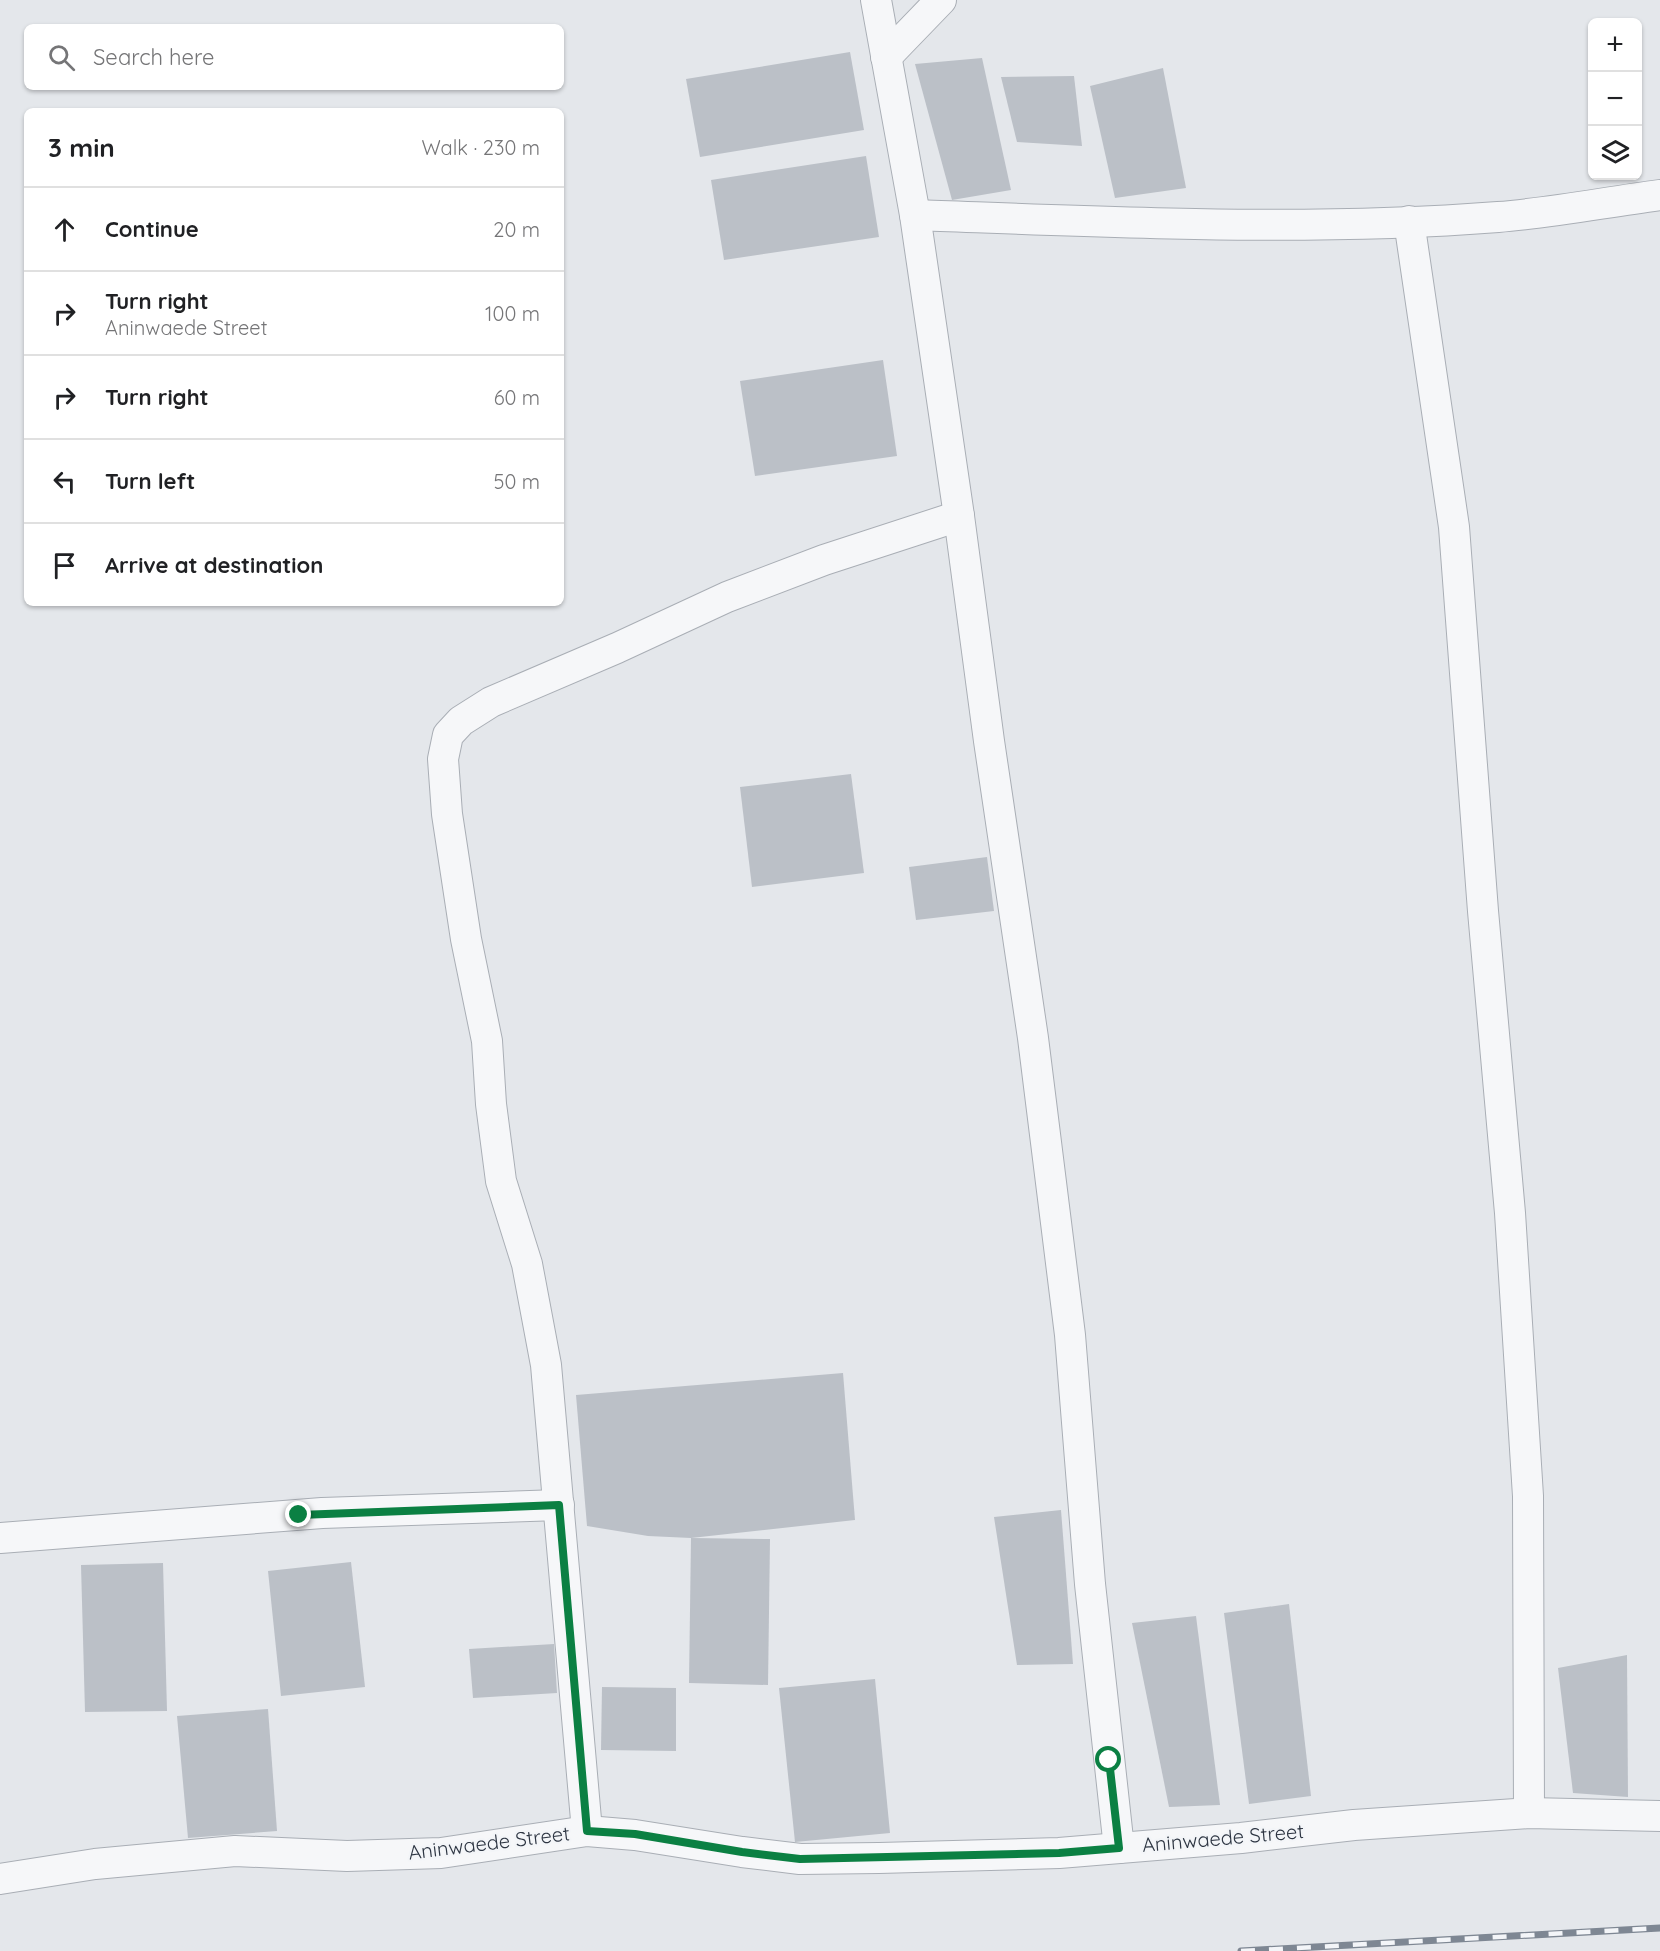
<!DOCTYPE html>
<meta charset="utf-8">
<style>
body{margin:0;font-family:Quicksand,sans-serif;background:#f2f2f2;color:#202124}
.controls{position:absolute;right:18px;top:18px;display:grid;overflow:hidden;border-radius:9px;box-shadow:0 2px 4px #0004}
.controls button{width:54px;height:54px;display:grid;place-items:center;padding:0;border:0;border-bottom:2px solid #e0e0e0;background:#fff;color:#202124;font:30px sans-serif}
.stop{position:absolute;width:18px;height:18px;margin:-14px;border:4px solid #0b8043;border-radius:50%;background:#fff}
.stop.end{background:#0b8043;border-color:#fff;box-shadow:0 2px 6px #0008}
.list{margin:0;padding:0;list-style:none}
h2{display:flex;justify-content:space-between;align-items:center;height:78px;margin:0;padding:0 24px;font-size:26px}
h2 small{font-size:20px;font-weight:400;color:#757577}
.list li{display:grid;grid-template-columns:39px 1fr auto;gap:18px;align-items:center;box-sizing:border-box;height:84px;padding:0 24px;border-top:2px solid #e0e0e0}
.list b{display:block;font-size:22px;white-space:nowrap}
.list p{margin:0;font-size:20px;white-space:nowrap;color:#757577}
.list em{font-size:20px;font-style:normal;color:#757577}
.icon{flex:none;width:33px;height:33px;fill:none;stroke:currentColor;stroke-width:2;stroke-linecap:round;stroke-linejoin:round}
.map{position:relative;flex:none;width:1660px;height:1951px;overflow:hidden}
.search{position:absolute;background:#fff;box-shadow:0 2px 4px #0004;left:24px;top:24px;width:540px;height:66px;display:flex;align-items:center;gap:15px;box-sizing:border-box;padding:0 21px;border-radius:9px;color:#757577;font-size:22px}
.panel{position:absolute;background:#fff;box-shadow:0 2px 4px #0004;left:24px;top:108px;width:540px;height:498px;border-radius:9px}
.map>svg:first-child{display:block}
.building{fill:#bbc0c7}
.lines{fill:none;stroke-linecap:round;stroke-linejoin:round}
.street-casing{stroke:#a9aeb5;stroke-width:32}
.street{stroke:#f6f7f9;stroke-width:30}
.rail-casing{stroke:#7e8793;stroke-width:7}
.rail{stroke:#f3f5f8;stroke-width:4.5;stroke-dasharray:14;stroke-linecap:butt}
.route{stroke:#0b8043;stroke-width:8}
.labels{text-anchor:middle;stroke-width:4.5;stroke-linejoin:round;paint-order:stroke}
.street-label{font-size:20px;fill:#2d3542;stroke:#f3f5f8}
</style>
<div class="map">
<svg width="1660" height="1951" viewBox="0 0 1660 1951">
<rect width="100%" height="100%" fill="#e4e7eb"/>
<g class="building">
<polygon points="850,52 864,130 700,157 686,79"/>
<polygon points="982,58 1011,190 952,200 915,64"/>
<polygon points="1163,68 1186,188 1115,198 1090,86"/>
<polygon points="1074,76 1082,146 1017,142 1001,77"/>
<polygon points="866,156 879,237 724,260 711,180"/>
<polygon points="883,360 897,456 755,476 740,381"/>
<polygon points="851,774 864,873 752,887 740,787"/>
<polygon points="987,857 994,911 916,920 909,867"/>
<polygon points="843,1373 855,1520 691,1538 648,1536 587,1526 576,1395"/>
<polygon points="1061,1510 1073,1664 1017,1665 994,1517"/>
<polygon points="691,1538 770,1539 768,1685 689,1683"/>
<polygon points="351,1562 365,1687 281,1696 268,1571"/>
<polygon points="163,1563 167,1711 85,1712 81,1565"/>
<polygon points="1289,1604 1311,1796 1249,1804 1224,1613"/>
<polygon points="1196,1616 1220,1805 1169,1807 1132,1623"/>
<polygon points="554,1644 557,1693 473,1698 469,1649"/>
<polygon points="1627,1655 1628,1797 1573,1793 1558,1668"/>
<polygon points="875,1679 890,1833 795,1842 779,1688"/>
<polygon points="602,1687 676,1688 676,1751 601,1750"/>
<polygon points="268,1709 277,1831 188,1838 177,1716"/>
</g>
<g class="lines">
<g class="street-casing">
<g id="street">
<polyline points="876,0 915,215 959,516 989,741 1033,1038 1070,1335 1090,1584 1119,1848"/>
<polyline points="886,57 941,0"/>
<path d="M 915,215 C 1109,222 1304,232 1498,217 C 1552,213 1606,202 1660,195"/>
<polyline points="1409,221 1454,527 1483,911 1510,1213 1528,1496 1529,1813"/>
<polyline points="0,1538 322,1513 559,1505"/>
<polyline points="587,1831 546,1365 527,1264 501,1181 491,1104 487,1041 466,939 447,814 443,759 448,735 461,721 491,702 617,648 727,597 824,560 959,516"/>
<polyline points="0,1879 95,1864 235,1851 347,1856 441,1853 587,1831 635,1835 742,1852 800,1859 879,1858 1059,1853 1241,1838 1354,1825 1529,1813 1660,1816"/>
</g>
</g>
<use href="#street" class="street"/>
<g class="rail-casing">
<polyline id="rail" points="1241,1951 1660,1928"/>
</g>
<use href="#rail" class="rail"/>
</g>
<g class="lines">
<polyline class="route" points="299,1515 559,1505 587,1831 635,1834 742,1852 800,1859 1059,1853 1119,1848 1109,1760"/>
</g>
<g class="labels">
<g class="street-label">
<text transform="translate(1223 1838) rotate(-5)" y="7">Aninwaede Street</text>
<text transform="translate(489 1843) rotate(-7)" y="7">Aninwaede Street</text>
</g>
</g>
</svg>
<div class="controls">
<button>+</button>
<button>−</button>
<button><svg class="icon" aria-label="layers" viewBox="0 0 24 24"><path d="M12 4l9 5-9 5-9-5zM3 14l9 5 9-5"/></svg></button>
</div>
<div class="stop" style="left:1109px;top:1760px"></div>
<div class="stop end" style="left:299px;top:1515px"></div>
<div class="search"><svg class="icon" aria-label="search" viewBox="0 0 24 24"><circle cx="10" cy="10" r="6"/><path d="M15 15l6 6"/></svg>Search here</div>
<section class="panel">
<h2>3 min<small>Walk · 230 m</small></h2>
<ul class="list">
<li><svg class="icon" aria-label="ahead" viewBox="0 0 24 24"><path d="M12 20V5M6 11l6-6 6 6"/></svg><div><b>Continue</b></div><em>20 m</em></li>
<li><svg class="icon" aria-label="right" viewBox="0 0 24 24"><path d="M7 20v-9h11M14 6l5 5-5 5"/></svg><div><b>Turn right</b><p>Aninwaede Street</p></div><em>100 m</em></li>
<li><svg class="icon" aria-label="right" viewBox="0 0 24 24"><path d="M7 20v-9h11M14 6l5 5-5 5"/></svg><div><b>Turn right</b></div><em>60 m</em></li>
<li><svg class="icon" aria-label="left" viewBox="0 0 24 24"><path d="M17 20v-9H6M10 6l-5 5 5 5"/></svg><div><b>Turn left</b></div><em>50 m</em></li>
<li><svg class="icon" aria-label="arrive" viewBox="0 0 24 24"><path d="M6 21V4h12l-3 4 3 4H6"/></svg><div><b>Arrive at destination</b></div></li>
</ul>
</section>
</div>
